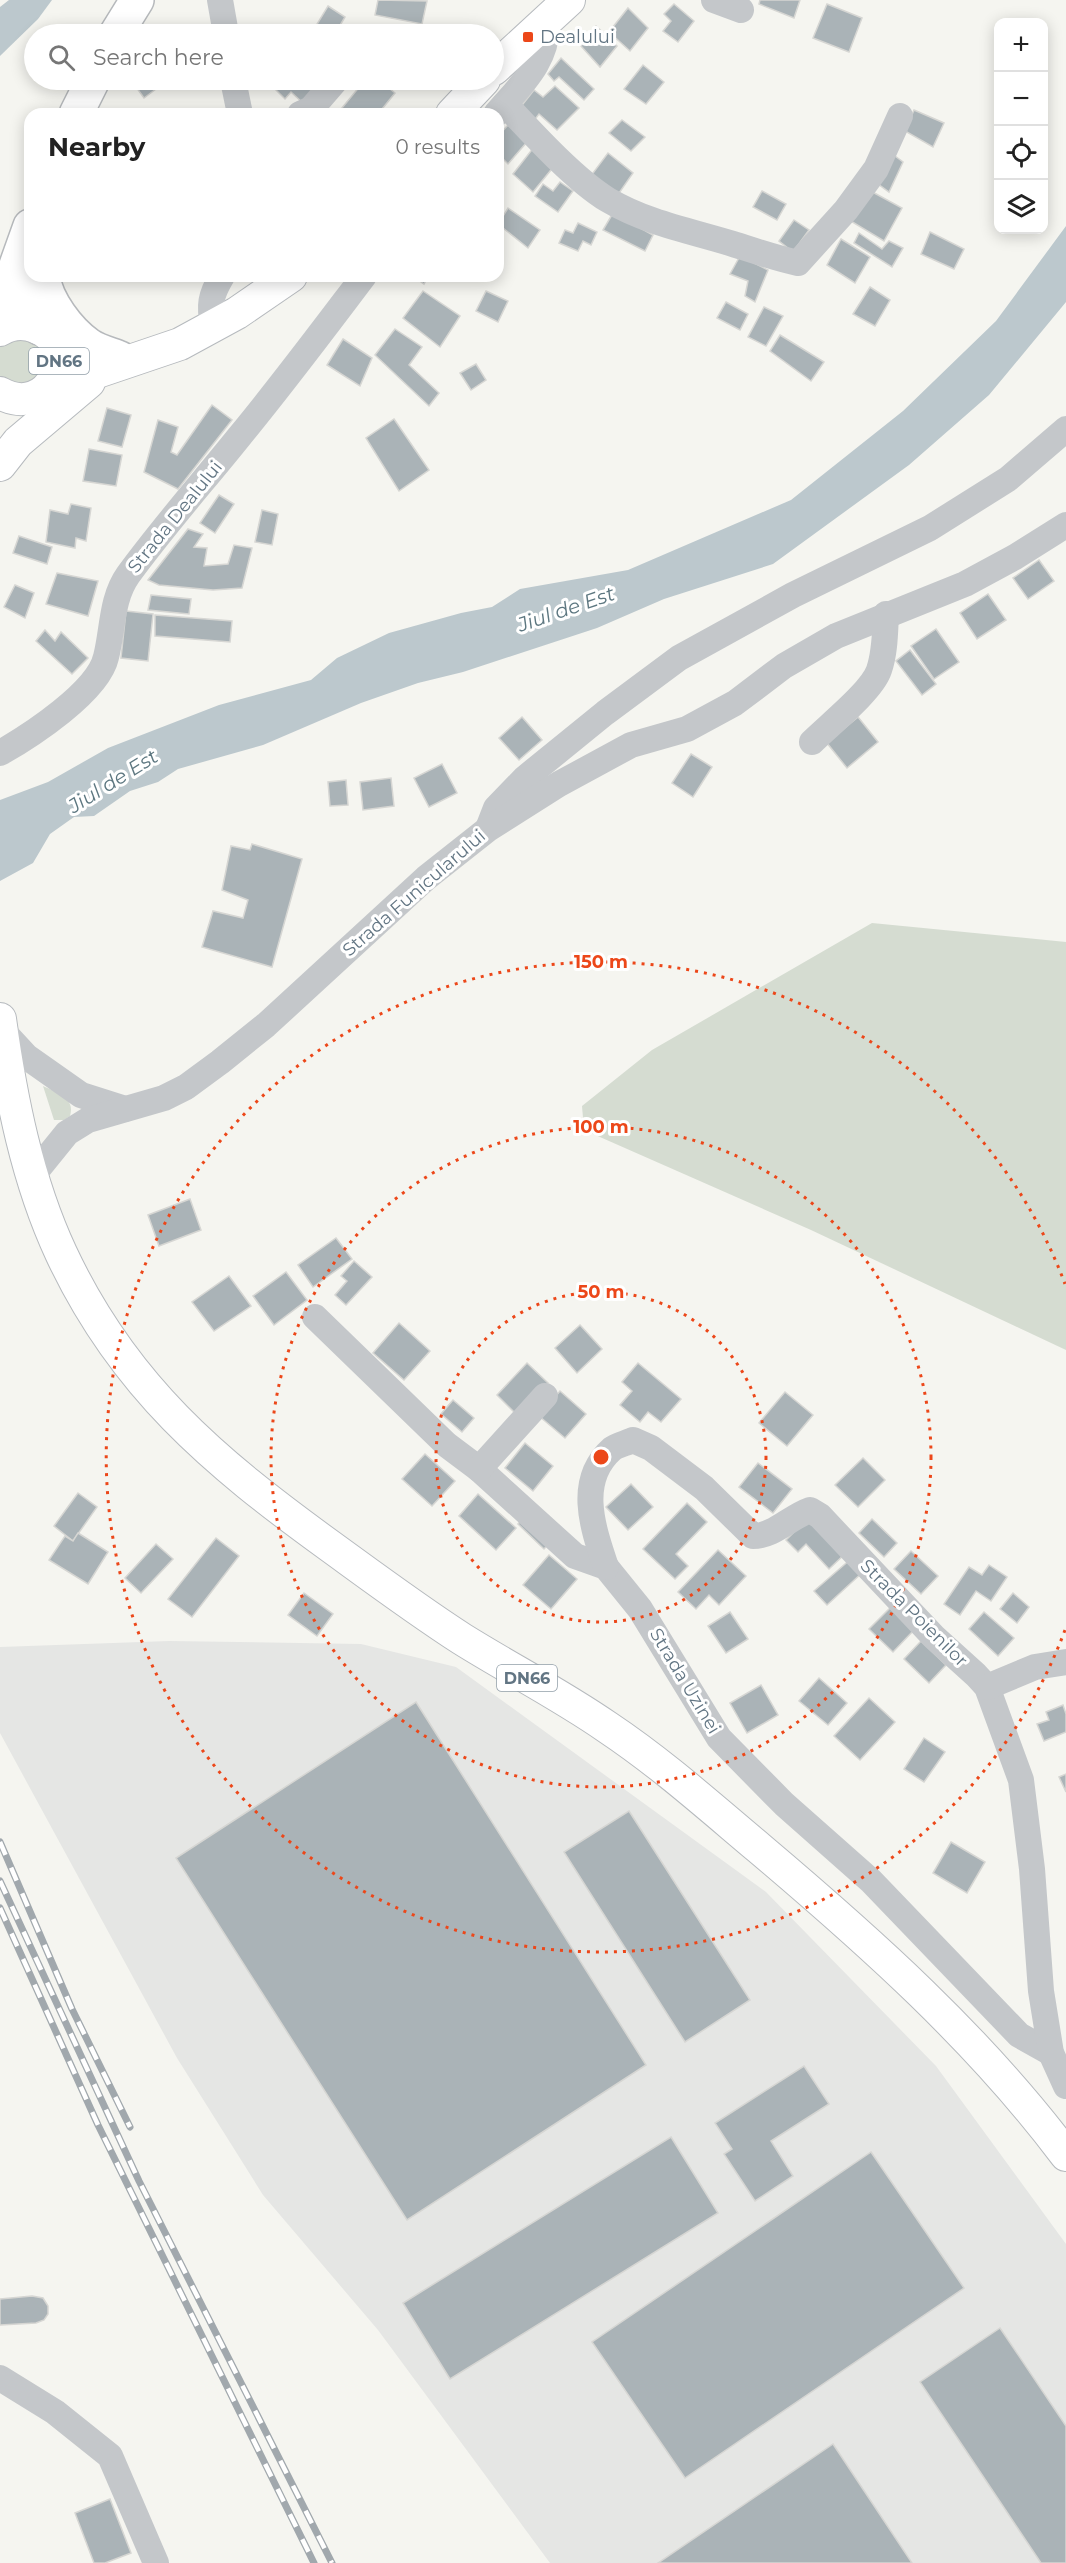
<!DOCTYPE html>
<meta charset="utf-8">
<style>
body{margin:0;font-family:Montserrat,sans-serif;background:#f6f6f6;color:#222}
.controls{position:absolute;right:18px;top:18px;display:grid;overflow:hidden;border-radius:12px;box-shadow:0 3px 15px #0003}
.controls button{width:54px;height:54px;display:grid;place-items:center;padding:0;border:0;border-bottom:2px solid #e0e0e0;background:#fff;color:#222;font:30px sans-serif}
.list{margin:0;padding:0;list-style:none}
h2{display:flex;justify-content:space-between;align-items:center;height:78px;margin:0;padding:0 24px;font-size:26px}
h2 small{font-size:20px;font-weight:400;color:#767676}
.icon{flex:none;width:33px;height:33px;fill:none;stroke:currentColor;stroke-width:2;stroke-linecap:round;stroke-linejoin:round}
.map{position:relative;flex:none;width:1066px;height:2563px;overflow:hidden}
.search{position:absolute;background:#fff;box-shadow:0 3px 15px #0003;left:24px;top:24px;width:480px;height:66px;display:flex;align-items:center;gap:15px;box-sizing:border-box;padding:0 21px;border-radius:33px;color:#767676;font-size:22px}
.panel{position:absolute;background:#fff;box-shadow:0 3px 15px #0003;left:24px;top:108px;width:480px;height:174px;border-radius:18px}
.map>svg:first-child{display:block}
.built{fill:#e5e6e4}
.green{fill:#d5dcd1}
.water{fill:#bcc8cd}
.building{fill:#aab3b7;stroke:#d6d6d3;stroke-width:1.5}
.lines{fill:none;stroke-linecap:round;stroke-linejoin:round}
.major-casing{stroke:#b6babe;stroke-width:34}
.highway-casing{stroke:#b6b9bc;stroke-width:36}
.minor{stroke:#c4c7ca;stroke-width:26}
.major{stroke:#fff;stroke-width:32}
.highway{stroke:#fff;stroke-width:33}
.rail-casing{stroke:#a1a8ad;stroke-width:7}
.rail{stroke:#fff;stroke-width:4.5;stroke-dasharray:14;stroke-linecap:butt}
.ring{fill:none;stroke:#ec4719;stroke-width:3;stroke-dasharray:3 6}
.poi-dot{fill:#ec4719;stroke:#fff;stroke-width:2}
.labels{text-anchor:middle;stroke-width:6;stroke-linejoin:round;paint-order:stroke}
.shield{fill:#fff;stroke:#919ea8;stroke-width:1.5}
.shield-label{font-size:16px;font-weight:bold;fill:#627583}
.poi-label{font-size:18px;fill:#627583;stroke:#fff;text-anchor:start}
.street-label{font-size:18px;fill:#627583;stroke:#fff}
.water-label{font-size:20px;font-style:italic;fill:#5d7780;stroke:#fff}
.centre{fill:#ec4719;stroke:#fff;stroke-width:3}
.ring-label{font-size:18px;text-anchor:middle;font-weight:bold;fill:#ec4719;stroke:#fff;stroke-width:6;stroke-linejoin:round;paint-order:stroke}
</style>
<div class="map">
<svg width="1066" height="2563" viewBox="0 0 1066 2563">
<rect width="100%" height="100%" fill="#f5f5f0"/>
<polygon class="built" points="169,1641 361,1644 456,1667 766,1892 936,2066 1066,2244 1066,2563 550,2563 378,2330 263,2195 177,2058 0,1733 0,1647"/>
<g class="green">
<polygon points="39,328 55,378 0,392 0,330"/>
<polygon points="872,923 1066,942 1066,1350 811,1230 584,1130 582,1106 652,1050"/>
<path d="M 43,1086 C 56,1092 76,1098 70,1116 L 64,1120 L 54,1120 Z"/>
</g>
<g class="water">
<polygon points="9,0 52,0 38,19 0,56 0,7"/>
<polygon points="1066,226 1066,302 989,395 909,465 773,564 664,599 597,628 463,672 418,683 361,703 263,745 178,769 158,782 130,791 94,816 74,817 50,834 33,863 0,881 0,800 48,782 108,748 219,705 311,680 337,658 389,633 461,613 492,607 520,589 628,570 791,500 903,411 996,321"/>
</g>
<g class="building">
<polygon points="378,0 427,1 422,24 375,15"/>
<polygon points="760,0 800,0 794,18 759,4"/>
<polygon points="674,4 694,21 678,42 663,31 671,21 664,14"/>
<polygon points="827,4 862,18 849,52 813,38"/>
<polygon points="328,6 345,17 335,34 311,34"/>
<polygon points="628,8 648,28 630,51 609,32"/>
<polygon points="596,26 617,46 600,67 581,46"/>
<polygon points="561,58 594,89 584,100 559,77 554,81 548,74"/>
<polygon points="643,65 664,82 646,104 624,89"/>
<polygon points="131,80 168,80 144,98"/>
<polygon points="276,80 308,80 317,89 304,104 291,92 285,99 271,85"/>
<polygon points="365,80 379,80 395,93 378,114 337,114"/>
<polygon points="555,86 579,108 557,130 539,114 533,122 519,109 534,90 543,97"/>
<polygon points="914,110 944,123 933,147 905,131"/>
<polygon points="622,120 645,137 631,151 609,133"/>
<polygon points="508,125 527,142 508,164 498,154 498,136"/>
<polygon points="534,147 555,165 533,192 513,174"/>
<polygon points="608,153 633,173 617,196 590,177"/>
<polygon points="891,153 903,162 889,192 874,181"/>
<polygon points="560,182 573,191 558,212 535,196 543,184 553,191"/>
<polygon points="867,189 902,208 884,241 849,220"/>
<polygon points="762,191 786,204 777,220 753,207"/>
<polygon points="508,208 540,230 528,248 498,224"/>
<polygon points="613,213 653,235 645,251 603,230"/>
<polygon points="794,220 809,230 793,252 779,241"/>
<polygon points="578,223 597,232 591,245 583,241 578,251 559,243 565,230 573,233"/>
<polygon points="930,232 964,249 954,269 921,254"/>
<polygon points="859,233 882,249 889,241 903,248 892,267 854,243"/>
<polygon points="841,239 870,257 855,283 827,265"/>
<polygon points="740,256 768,270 755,302 745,296 748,281 730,274"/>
<polygon points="413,276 428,276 424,284"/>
<polygon points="870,287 890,300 875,326 853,314"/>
<polygon points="423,291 460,316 440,347 403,318"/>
<polygon points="486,291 508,301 498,322 476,311"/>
<polygon points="726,302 748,314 740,330 717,318"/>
<polygon points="764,307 783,316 766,346 748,337"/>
<polygon points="395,329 422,347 409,365 439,393 429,406 375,355"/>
<polygon points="780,335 824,362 811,381 770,351"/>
<polygon points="343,339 372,358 360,386 327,365"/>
<polygon points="476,364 486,380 471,390 460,373"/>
<polygon points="212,405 232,420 178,489 144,472 158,420 178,427 171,452 177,455"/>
<polygon points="107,408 131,415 122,447 98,441"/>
<polygon points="394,419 429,470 399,491 366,438"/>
<polygon points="89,449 122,455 116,486 83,481"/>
<polygon points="219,495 234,504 215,533 200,523"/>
<polygon points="71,504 91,508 86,541 76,538 75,548 46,542 50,510 68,514"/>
<polygon points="262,510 278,514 272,545 255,542"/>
<polygon points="188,529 203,534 194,547 207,548 204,566 228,564 234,545 252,548 242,588 213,590 159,585 148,580"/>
<polygon points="19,536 52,547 47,564 13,553"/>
<polygon points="1039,560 1054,581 1028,599 1013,578"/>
<polygon points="57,573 98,581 88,616 46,604"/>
<polygon points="15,585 34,593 25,618 4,607"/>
<polygon points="988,594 1006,620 977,639 960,613"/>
<polygon points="151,595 191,599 189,614 148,610"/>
<polygon points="126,611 153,614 148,661 121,658"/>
<polygon points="155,615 232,621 230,642 155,636"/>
<polygon points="936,629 959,662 934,679 911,646"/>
<polygon points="45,630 55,641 61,632 88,658 72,674 36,641"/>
<polygon points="910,650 936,684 922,695 896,661"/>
<polygon points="522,717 542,740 519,760 499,738"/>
<polygon points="858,717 878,742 847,768 827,743"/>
<polygon points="691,754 712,767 693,797 672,783"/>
<polygon points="442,764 457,793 429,807 414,778"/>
<polygon points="391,778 394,806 363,810 360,782"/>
<polygon points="346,780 348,805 330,806 328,782"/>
<polygon points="252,844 302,859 272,967 202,947 213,911 243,918 248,900 222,890 231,846 250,850"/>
<polygon points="190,1199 201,1230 159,1246 148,1215"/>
<polygon points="336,1238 352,1259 313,1287 298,1265"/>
<polygon points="354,1261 372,1277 346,1305 335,1295 347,1281 341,1276"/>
<polygon points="286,1272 307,1300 274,1325 253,1296"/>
<polygon points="229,1276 251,1306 214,1331 192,1302"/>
<polygon points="399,1323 430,1351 404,1380 373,1353"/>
<polygon points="580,1325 602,1349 577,1373 555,1348"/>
<polygon points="527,1363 548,1383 517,1415 497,1395"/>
<polygon points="638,1363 681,1399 661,1422 648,1412 640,1422 620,1405 632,1391 622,1382"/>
<polygon points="560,1391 586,1414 565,1438 539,1416"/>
<polygon points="785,1392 813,1415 787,1446 759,1423"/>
<polygon points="453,1400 474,1418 462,1432 441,1414"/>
<polygon points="525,1443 553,1466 533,1491 505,1468"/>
<polygon points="425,1454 455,1481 432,1506 402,1479"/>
<polygon points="863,1458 885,1480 858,1507 835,1485"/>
<polygon points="758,1463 792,1489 773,1513 739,1487"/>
<polygon points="631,1484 653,1507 628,1530 606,1507"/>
<polygon points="78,1493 97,1507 73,1541 54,1526"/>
<polygon points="478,1494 516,1528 496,1550 459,1516"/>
<polygon points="687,1503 707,1522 676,1554 688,1566 675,1579 643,1549"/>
<polygon points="527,1514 553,1539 544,1549 518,1524"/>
<polygon points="808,1518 848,1551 829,1569 806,1544 798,1552 786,1540"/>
<polygon points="872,1519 897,1543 884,1557 859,1533"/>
<polygon points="78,1533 108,1552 88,1584 49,1560 65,1536 73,1541"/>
<polygon points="216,1538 239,1556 192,1617 168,1599"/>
<polygon points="156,1544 173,1559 141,1593 125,1578"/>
<polygon points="718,1550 746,1576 719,1605 709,1595 696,1609 678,1592"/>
<polygon points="911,1551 938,1576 921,1594 894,1569"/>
<polygon points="549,1555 577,1579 551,1609 523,1585"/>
<polygon points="852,1558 864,1571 827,1605 814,1591"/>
<polygon points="989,1565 1007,1577 991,1601 976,1591 960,1615 944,1604 969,1567 982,1575"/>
<polygon points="304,1593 333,1614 317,1636 288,1615"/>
<polygon points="1013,1593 1029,1607 1017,1623 1000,1609"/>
<polygon points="890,1608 914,1630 893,1652 869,1629"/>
<polygon points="730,1612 748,1639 726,1653 708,1626"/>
<polygon points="984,1612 1014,1638 998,1656 969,1629"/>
<polygon points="921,1641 946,1665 929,1683 904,1659"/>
<polygon points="819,1678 847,1703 828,1725 799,1701"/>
<polygon points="761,1685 778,1715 747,1733 730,1703"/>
<polygon points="869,1698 895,1722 860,1760 834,1736"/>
<polygon points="416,1702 646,2065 407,2220 176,1858"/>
<polygon points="1063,1705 1066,1714 1066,1732 1044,1741 1037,1724 1049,1720 1046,1712"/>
<polygon points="924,1738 945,1752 924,1782 904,1769"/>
<polygon points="1066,1774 1066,1792 1059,1777"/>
<polygon points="629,1811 750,2000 685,2042 564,1852"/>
<polygon points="951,1842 985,1862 967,1893 933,1873"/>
<polygon points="804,2066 829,2104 771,2141 793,2176 755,2201 724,2154 732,2149 715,2123"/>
<polygon points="671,2137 718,2213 450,2379 403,2303"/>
<polygon points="871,2152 964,2288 685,2478 592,2342"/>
<polygon points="32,2296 43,2298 48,2306 48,2314 44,2320 36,2323 0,2325 0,2299"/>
<polygon points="1000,2328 1066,2426 1066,2563 1041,2563 920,2382"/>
<polygon points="833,2444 912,2563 658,2563"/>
<polygon points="110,2499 131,2553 105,2563 94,2563 75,2513"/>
</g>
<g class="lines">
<g class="major-casing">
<g id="major">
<polyline points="494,69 569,0"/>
<polyline points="452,114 484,80"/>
<path d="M 0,330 C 11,323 23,322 36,327 C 84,345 50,421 0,393"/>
<polyline points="47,389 180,344 237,313 291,276"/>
<polyline points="0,465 18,442 89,382"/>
<path d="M 0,1019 C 11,1098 27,1180 61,1253 C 123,1386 214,1462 330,1546 C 374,1578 417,1610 462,1639 C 510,1669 561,1695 607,1727 C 661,1763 709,1806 759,1848 C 869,1941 979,2039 1066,2155"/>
</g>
</g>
<g class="highway-casing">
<g id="highway">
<polyline points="116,34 137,0"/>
<polyline points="76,114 93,80"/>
<polyline points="22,260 22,292 39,328"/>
<path d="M 43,276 C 46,301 69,331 89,345 C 98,351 110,354 120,358"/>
<polyline points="0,310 30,226"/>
</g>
</g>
<g class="minor">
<polyline points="220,0 226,34"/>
<polyline points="714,0 741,10"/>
<polyline points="233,80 240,114"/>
<path d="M 505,104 C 532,133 575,180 608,200 C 647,223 691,231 733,244 C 755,251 775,258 798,263 L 846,210 L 876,169 L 900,116"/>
<polyline points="300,114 311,109 336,80"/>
<path d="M 496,114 C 519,87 551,59 546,20"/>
<path d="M 213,328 C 209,305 210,296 222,276"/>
<path d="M 812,742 C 829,725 872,691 879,670 C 885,653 885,633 886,614"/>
<path d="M 0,753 C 30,736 98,692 106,657 C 113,630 111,599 128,575 C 163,527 202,483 239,437 C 282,385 323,330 364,276"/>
<polyline points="489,826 496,808 525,778 605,713 679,658 793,595 930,528 1008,479 1066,429"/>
<polyline points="2,1030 27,1057 81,1095 125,1109"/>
<polyline points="33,1175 67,1133 88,1120 164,1098 186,1087 220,1062 266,1025 426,878 488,829 559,784 631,745 687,729 735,703 784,666 836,636 965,584 1015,557 1066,525"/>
<polyline points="315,1317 447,1445 479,1469 575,1556 606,1567 640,1609 719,1738 784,1804 871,1881 1019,2035 1051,2053"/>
<polyline points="479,1469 545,1396"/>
<path d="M 606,1567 C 593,1528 576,1481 612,1449 C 617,1445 627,1443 633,1440 L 651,1448 L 704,1488 L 753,1536 C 774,1536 790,1517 810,1510 L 820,1516 L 934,1637 L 976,1675 L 987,1687 L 1021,1780 L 1032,1869 L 1041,1991 L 1051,2053 L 1066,2086"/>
<polyline points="987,1687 1035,1667 1066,1662"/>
<polyline points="0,2378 55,2412 110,2456 156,2563"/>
</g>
<use href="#major" class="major"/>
<use href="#highway" class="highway"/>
<g class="rail-casing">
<g id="rail">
<polyline points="0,1842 72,2009 130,2127"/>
<polyline points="0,1881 139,2181 332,2563"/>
<polyline points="0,1908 98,2125 314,2563"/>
</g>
</g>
<use href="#rail" class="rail"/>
</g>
<g class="ring">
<circle cx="601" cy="1457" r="165"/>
<circle cx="601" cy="1457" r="330"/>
<path d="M1065 1630A495 495 0 1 1 1065 1284"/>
</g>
<rect class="poi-dot" x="522" y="31" width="12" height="12" rx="3"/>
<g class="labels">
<g class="shield">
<rect x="29" y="348" width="60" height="26" rx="4.5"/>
<rect x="497" y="1665" width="60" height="26" rx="4.5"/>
</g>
<g class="shield-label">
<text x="59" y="367">DN66</text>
<text x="527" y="1684">DN66</text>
</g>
<g class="poi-label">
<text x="540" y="43">Dealului</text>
</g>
<g class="street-label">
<text transform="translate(175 517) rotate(-51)" y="6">Strada Dealului</text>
<text transform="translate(414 893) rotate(-41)" y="6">Strada Funicularului</text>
<text transform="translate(914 1613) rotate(45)" y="6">Strada Poienilor</text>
<text transform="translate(685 1681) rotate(59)" y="6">Strada Uzinei</text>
</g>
<g class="water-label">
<text transform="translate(566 609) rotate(-19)" y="7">Jiul de Est</text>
<text transform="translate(113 781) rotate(-32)" y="7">Jiul de Est</text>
</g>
</g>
<circle cx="601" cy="1457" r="9" class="centre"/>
<g class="ring-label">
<text x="601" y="968">150 m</text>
<text x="601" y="1133">100 m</text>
<text x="601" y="1298">50 m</text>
</g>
</svg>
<div class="controls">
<button>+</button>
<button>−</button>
<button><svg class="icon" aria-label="locate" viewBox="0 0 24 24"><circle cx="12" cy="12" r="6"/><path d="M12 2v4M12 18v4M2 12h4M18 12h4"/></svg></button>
<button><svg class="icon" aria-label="layers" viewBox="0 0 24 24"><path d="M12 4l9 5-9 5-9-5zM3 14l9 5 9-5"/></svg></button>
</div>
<div class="search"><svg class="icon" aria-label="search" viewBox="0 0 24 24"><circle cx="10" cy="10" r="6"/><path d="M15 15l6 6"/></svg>Search here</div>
<section class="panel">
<h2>Nearby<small>0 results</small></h2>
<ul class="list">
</ul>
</section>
</div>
